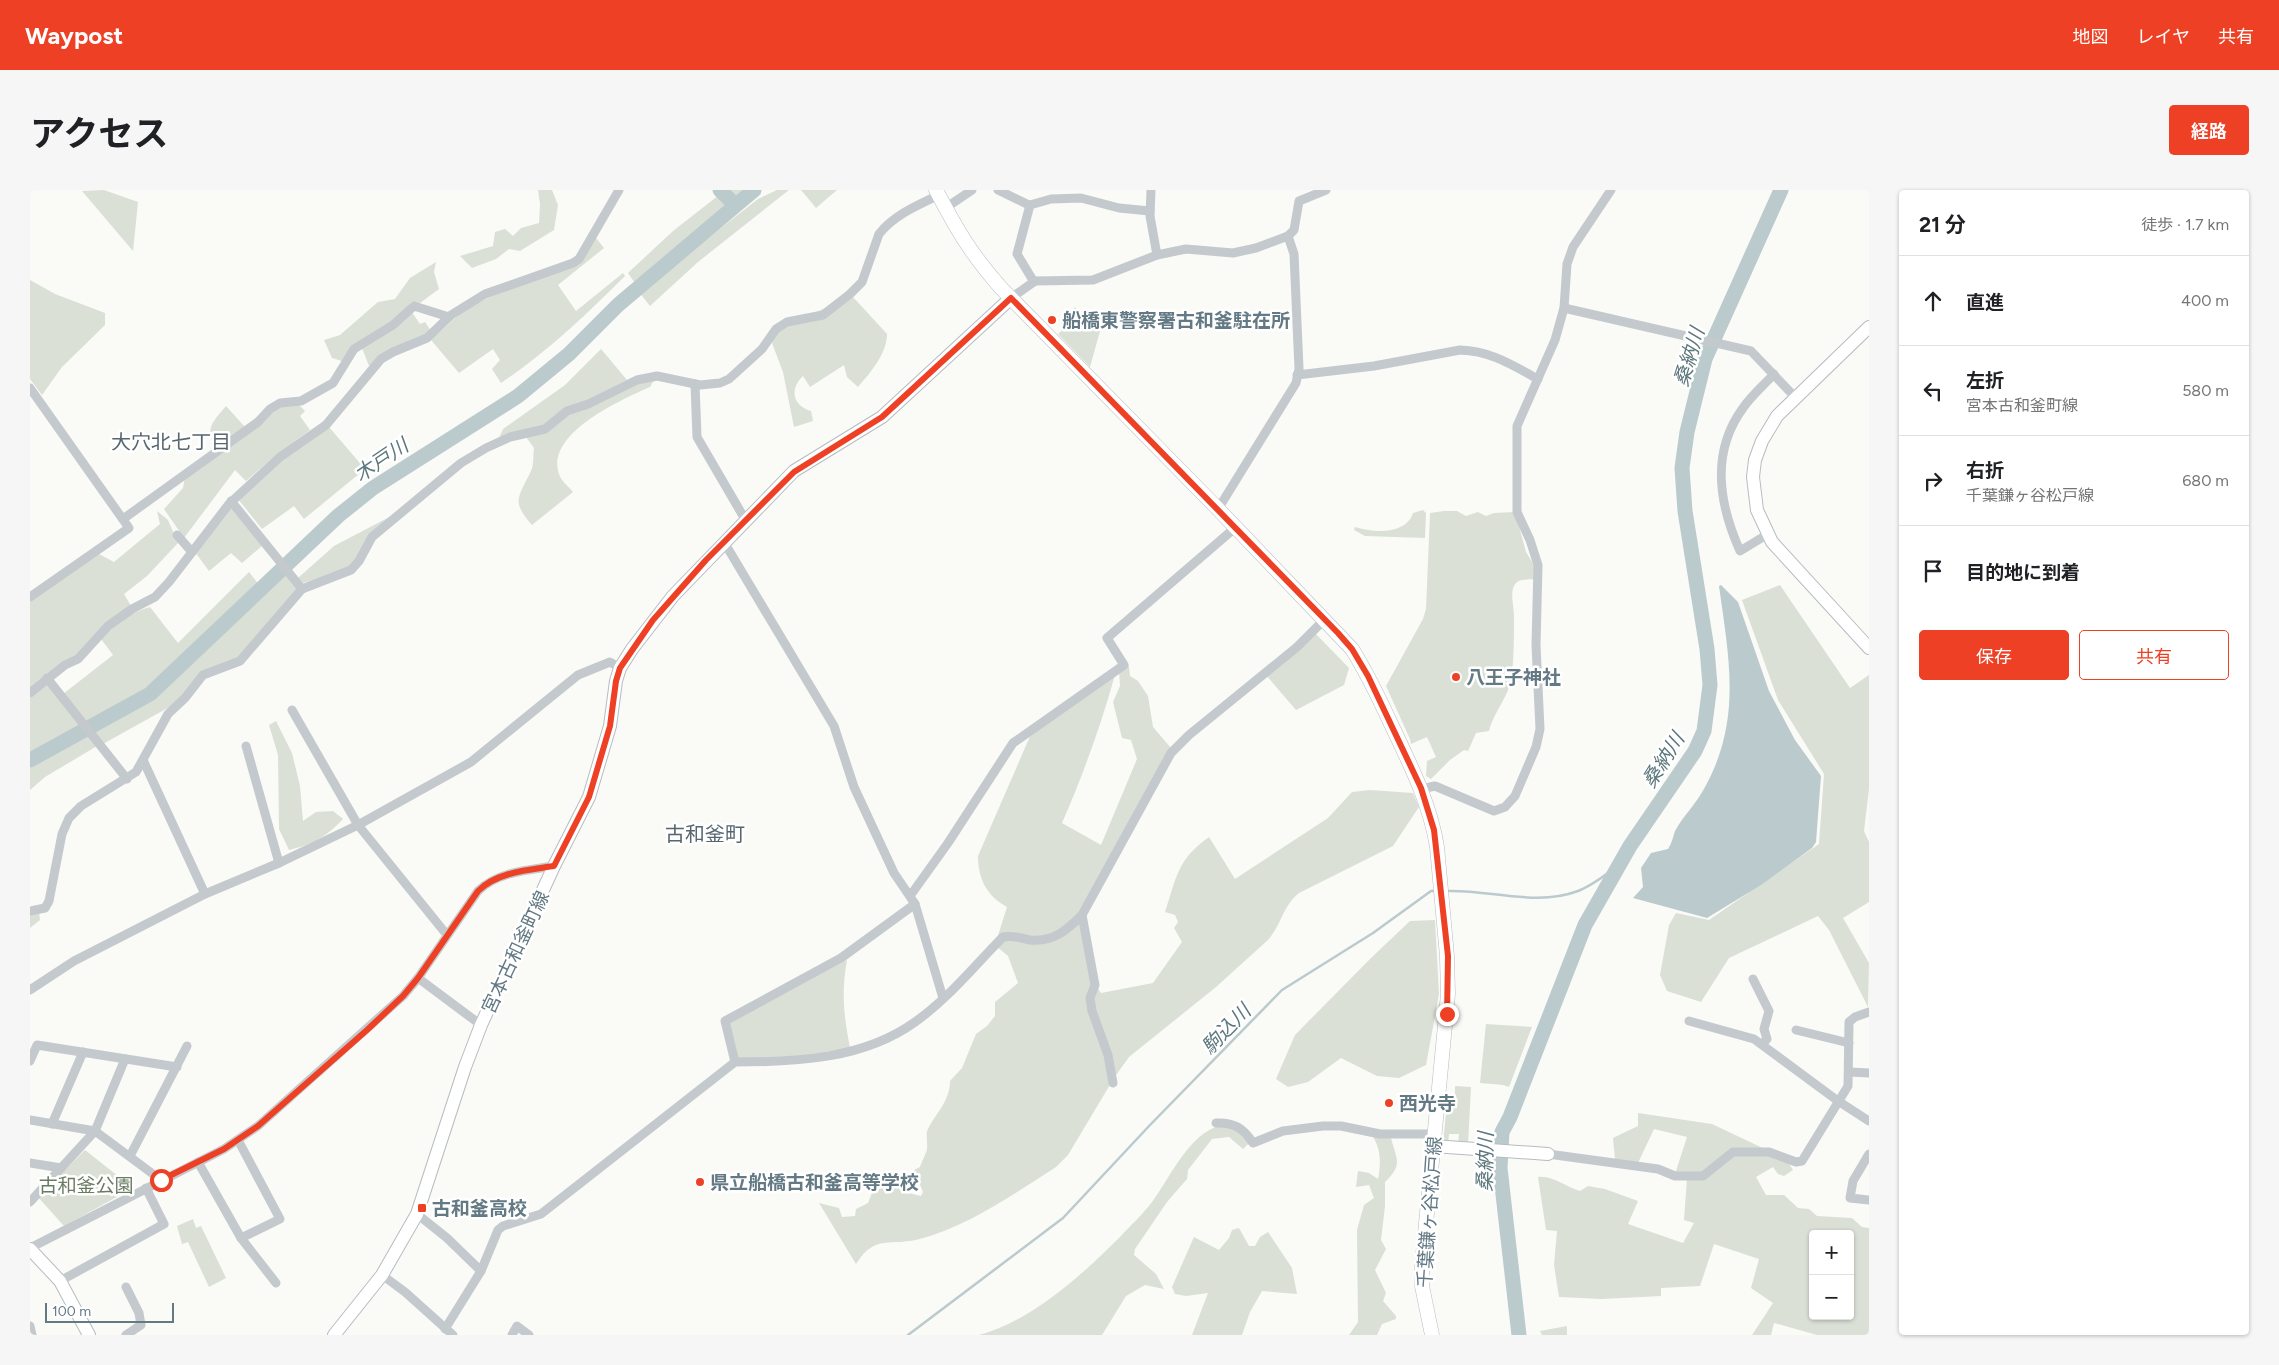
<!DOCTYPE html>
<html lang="ja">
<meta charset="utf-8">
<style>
body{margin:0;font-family:Figtree,"Noto Sans JP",sans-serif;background:#f6f6f6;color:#202124}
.controls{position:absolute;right:15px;bottom:15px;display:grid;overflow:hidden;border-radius:5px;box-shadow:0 1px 4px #0004}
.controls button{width:45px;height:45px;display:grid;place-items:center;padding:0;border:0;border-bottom:1px solid #e0e0e0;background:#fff;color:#202124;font:25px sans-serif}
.scale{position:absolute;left:15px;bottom:12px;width:129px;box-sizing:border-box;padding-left:5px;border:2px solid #637984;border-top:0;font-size:14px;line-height:18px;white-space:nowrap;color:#637984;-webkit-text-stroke:4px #fff;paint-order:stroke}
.stop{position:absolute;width:15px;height:15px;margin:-11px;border:4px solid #ed4024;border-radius:50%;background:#fff}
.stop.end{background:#ed4024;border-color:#fff;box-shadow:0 1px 5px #0008}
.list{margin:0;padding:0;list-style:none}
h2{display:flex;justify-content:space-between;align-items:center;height:65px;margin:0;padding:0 20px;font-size:21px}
h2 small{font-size:16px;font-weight:400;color:#757577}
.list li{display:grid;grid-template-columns:32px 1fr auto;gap:15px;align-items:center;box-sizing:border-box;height:90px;padding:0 20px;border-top:1px solid #e0e0e0}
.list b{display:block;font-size:19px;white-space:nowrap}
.list p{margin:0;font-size:16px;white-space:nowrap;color:#757577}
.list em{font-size:16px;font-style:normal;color:#757577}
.actions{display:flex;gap:10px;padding:15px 20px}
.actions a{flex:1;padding:11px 0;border:1px solid #ed4024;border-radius:5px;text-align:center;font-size:18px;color:#ed4024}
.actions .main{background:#ed4024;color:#fff}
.icon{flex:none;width:28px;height:28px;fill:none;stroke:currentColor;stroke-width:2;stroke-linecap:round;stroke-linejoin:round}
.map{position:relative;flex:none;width:1839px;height:1145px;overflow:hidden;border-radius:5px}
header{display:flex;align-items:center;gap:30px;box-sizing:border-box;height:70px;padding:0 25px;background:#ed4024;color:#fff}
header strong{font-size:24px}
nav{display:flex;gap:28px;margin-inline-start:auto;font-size:18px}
.intro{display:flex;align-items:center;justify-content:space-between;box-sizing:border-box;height:120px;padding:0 30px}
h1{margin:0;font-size:35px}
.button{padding:12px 22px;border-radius:5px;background:#ed4024;color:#fff;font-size:18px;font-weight:700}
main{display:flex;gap:30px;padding:0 30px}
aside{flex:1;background:#fff;border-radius:5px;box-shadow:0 1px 4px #0004}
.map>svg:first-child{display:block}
.green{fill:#dae0d6;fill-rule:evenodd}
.water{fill:#bbcacd}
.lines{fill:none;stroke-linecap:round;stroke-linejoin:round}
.stream{stroke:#bbcacd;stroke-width:2.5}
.river{stroke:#bbcacd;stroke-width:15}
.secondary-casing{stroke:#b5bdc1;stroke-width:14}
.primary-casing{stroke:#b6bdc0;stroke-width:15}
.street{stroke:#c3c9cc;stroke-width:9}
.secondary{stroke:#fff;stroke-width:12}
.primary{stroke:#fff;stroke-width:14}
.route{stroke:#ed4024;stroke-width:6}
.poi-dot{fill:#ed4024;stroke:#fff;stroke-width:2}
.labels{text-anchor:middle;stroke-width:5;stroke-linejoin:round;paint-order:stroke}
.poi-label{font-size:19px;font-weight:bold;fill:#637984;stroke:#fff;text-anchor:start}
.street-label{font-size:19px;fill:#637984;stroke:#fff}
.park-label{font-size:19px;fill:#697b62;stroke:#fff}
.water-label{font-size:20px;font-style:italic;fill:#5e787e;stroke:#fff}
.neighbourhood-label{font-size:20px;fill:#56666f;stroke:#fff}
</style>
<header>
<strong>Waypost</strong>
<nav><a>地図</a><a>レイヤ</a><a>共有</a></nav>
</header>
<div class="intro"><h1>アクセス</h1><a class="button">経路</a></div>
<main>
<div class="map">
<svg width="1839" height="1145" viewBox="0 0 1839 1145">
<rect width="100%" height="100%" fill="#fafaf7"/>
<g class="green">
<polygon points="74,0 108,12 103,61 52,1"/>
<polygon points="508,0 522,0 528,15 524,40 490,61 479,59 466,69 442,78 430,66 463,56 465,42 475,39 483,46 491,38 509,33 510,14"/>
<polygon points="694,0 725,0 708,15"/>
<polygon points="747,0 759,0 668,72 620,116 609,102 728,9"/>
<polygon points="771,0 807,0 786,18"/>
<polygon points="689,5 703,18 607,96 598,83 643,41"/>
<path d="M 566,48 L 574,58 L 528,95 L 546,121 L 593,83 L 595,86 C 556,125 517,162 471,193 L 462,179 L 470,170 L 463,159 L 429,183 L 401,150 L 435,119 L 460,107 L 544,76 Z"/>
<polygon points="406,72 404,82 409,99 390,113 381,112 369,129 351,140 315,172 302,168 294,150 310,145 348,112 365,109 380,88"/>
<polygon points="0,90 25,104 75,123 75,135 32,177 12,205 0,189"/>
<path d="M 822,106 L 857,144 C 857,164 840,183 828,197 L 817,187 L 814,175 L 780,197 L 773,186 C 759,199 763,216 781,221 L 783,231 L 764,237 L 753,182 L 742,153 L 747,140 Z"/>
<polygon points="1045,117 1050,127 1070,141 1060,177 1028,144 1038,135 1032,129"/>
<path d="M 381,121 L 390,134 L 395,132 L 401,141 C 381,155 358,161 339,176 L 332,158 Z"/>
<polygon points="571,159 597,190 556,210 535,218 512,236 469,248 473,239 535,195"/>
<path d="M 624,190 L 620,197 C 593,209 515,243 529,284 C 531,291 539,297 543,302 L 502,335 C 481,311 488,308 501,281 C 504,275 503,265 504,258 L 496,247 C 513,245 515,239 529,230 C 557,212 592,197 624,190 Z"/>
<path d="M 267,213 L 275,221 L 270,226 L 280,240 L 247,264 L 216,291 L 205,280 L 154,348 L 134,319 L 153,298 L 155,286 L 188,264 C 175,239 179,236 196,216 L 215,237 L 251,215 Z"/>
<polygon points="299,237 335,279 274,329 264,316 232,339 208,309 252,269"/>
<polygon points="200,316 232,356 212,373 201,363 179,381 165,362"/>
<path d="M 1393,320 L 1396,323 L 1395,348 L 1335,346 L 1324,340 L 1325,337 C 1343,343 1376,345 1383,323 Z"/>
<polygon points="127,321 138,330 148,353 117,386 94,404 101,416 47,466 0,498 0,410 67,363 84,372 130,334"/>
<path d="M 1414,321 L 1427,321 L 1436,326 L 1448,322 L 1456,326 L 1464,323 L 1485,322 L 1496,362 L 1504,375 L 1505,389 C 1497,390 1488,388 1484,396 C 1480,404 1484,417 1484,426 C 1484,445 1484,465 1482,484 C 1480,506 1464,521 1459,541 L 1446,543 L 1438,561 L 1434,560 L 1420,570 L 1401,589 L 1396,586 L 1397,571 L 1406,567 L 1397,547 L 1381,554 L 1380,549 L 1356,496 L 1393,429 L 1396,419 L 1400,323 Z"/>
<polygon points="367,323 319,377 308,383 273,393 268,388 304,356"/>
<polygon points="253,381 266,397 266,401 206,470 178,481 143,515 73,554 63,541 122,506"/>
<path d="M 219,382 L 230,396 L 119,502 L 59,538 L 33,504 L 83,465 L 71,449 C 84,434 101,422 120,417 L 148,453 Z"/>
<polygon points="1750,395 1820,498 1839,485 1839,599 1834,641 1839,652 1839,712 1813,728 1839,773 1838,817 1799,740 1788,726 1699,768 1671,812 1637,801 1630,785 1639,735 1646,723 1679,730 1789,654 1794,584 1748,510 1712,410"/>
<polygon points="1286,444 1319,478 1314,495 1266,520 1236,485"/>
<path d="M 1094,472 L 1099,477 L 1100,486 L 1108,491 L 1118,506 L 1123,537 L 1141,558 L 1050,722 L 1066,796 L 1071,803 L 1123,793 L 1152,752 L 1144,738 L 1148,732 L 1145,725 L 1135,722 C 1147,686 1147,670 1179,647 L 1205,689 L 1298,628 L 1322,602 L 1340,600 L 1383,603 L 1389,617 L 1363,656 L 1269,703 C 1252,717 1252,734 1238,750 L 1186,797 L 1099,867 L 1084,888 L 1038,965 L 1026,977 C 982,1005 940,1035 890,1049 C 860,1057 846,1043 826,1074 L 789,1013 L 809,1018 L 812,1027 L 825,1026 L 826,1019 L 838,1013 L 844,998 L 872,995 L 880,1000 L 878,1003 L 891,1006 L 893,1002 L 884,980 L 890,977 C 892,971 896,964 897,959 C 898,952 895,945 898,939 C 906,923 920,911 920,891 L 932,878 L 946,844 L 957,836 L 965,826 L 965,812 L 988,793 L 978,766 L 965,755 L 977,717 C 957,706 948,689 948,666 L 1001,544 L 1085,485 C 1071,535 1053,585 1032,633 L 1071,655 L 1107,569 L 1101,550 L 1092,548 L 1083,512 L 1090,496 L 1089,481 Z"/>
<polygon points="17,493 53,538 0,565 0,508"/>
<path d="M 246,531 L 262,563 L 270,596 L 273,631 L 286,622 L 303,621 L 313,629 C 296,647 283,654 259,660 L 249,639 L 248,565 L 239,535 Z"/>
<polygon points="57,545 67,556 15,587 0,600 0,575"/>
<polygon points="9,722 10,730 0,738 0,723"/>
<polygon points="1405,730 1409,804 1396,875 1369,888 1347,886 1311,868 1278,892 1258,897 1246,889 1265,845 1340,769 1380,731"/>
<path d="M 817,770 C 811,803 814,826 820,858 L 771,866 L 709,870 L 699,833 Z"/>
<polygon points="1456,834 1502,837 1479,897 1473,895 1450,893"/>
<polygon points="1425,896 1441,897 1438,955 1428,956 1429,944 1419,944 1418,954 1413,954 1417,913 1425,905"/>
<polygon points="1608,923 1682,934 1739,961 1714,960 1672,984 1645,984 1657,947 1624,939 1608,973 1585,969 1583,948 1608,936"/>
<path d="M 1199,934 L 1219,953 L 1213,959 L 1199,947 L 1182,949 L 1158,980 L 1157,989 L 1137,1012 L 1105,1059 L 1104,1065 L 1126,1084 L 1134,1099 L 1115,1095 L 1096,1106 L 1072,1145 L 949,1145 C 1002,1131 1053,1084 1091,1046 C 1101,1035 1113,1024 1122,1012 C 1142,985 1162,936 1199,934 Z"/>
<path d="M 1343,947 L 1361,948 C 1367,971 1373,974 1355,992 L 1355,1016 L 1351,1050 L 1356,1059 L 1345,1080 L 1356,1103 L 1353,1111 L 1366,1126 L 1366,1129 L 1352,1134 L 1347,1145 L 1319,1145 L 1328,1132 L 1327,1040 L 1334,1015 L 1344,1008 L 1339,995 L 1326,997 L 1328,981 L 1339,983 L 1348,989 C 1351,974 1351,959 1343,947 Z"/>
<polygon points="55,960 103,998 34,1036 8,1007"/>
<path d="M 1704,964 L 1739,965 L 1758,972 L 1763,980 L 1754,986 L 1748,984 L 1743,977 L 1726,987 L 1736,1005 L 1754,1005 L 1768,1018 L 1779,1019 L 1787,1026 L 1822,1028 L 1832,1037 L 1839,1038 L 1839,1145 L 1787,1145 L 1744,1133 L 1741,1145 L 1722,1145 L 1743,1113 L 1721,1098 L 1729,1069 L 1684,1054 L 1670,1096 L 1631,1098 L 1631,1106 L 1572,1109 L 1529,1107 L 1524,1075 L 1527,1041 L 1516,1040 L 1508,987 C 1522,985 1536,997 1550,1001 L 1558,996 L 1575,999 L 1608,1011 L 1598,1034 L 1653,1053 L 1664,1033 L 1654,1030 L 1657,988 L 1675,988 ZM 1783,1044 L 1820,1044 L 1820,1126 L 1783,1126 Z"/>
<polygon points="163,1029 166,1038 171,1036 196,1088 179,1097 158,1052 152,1054 147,1036"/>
<polygon points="1209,1038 1219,1056 1225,1056 1230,1047 1238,1042 1262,1078 1267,1104 1232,1101 1220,1122 1212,1145 1162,1145 1178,1103 1156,1106 1145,1104 1142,1097 1164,1047 1189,1060 1199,1048 1202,1040"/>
<polygon points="1537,1136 1537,1145 1512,1145 1510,1141"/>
</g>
<path class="water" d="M 1691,395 L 1708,412 L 1739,501 L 1765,550 L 1791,586 L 1786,652 L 1782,658 L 1731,695 L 1677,728 L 1603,708 L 1613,697 L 1611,678 L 1621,663 L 1638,659 C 1642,653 1643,647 1645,641 C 1653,626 1667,613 1675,597 C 1712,530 1699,468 1689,396 Z"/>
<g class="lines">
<g class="stream">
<path d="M 1416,701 C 1459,699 1506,717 1548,701 C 1563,695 1577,684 1590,674"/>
<polyline points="878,1145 1033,1028 1120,935 1252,800 1343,743 1401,701 1406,701"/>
</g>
<g class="river">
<polyline points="690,0 705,15"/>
<polyline points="0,570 120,504 308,326 343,298 488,206 539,164 588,115 724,0"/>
<polyline points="1489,1145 1470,978 1472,942 1480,927 1555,735 1600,656 1665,561 1674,541 1680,495 1677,459 1655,321 1652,278 1657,242 1675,169 1751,0"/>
</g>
<g class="secondary-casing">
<g id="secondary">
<polyline points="1839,137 1747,226 1732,251 1725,270 1723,287 1727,320 1742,352 1839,458"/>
<polyline points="1403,956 1518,964"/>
<polyline points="0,1059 30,1091 59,1145"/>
<polyline points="304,1145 352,1085 387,1024 435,877 451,835 524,676 559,607 580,536 586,491 590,478 602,459 643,406 764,281 852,227 981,108"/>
</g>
</g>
<g class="primary-casing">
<path id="primary" d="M 906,0 C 927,40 941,64 971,98 L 1188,319 L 1322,459 C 1337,483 1349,508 1361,534 C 1380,574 1400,613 1407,657 L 1417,766 L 1418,804 L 1392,1075 L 1392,1096 L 1402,1145"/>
</g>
<g class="street">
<polyline points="968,0 999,15"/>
<polyline points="1121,0 1120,26 1127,65"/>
<polyline points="914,19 942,0"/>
<polyline points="1004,92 987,64 1000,15 1021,9 1051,8 1089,18 1120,21"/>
<polyline points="981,108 1005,91 1063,90 1127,65 1156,59 1203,63 1226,58 1258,46 1264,40 1269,11 1296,0"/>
<polyline points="1534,118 1721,161 1765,207"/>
<path d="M 1267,185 L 1344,176 L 1430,160 C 1461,161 1482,175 1508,189"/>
<polyline points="665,194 667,247 716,331"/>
<polyline points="0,198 99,338 0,407"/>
<polyline points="201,311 272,399"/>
<polyline points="1188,319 1266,193 1269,179 1264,64 1258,46"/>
<polyline points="93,329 228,232 240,219 250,213 271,211 303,193 324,159 363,135 384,116 419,127"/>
<path d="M 1738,344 L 1710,361 C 1689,314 1680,263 1713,218 C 1721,206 1734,195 1744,184"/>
<polyline points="147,345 162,362"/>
<polyline points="694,352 804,536 824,597 864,683 885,714 913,808"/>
<polyline points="17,488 97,589"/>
<polyline points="0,503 35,475 48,469 78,436 102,419 125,407 139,392 199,314 250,267 296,235 351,169 363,162 397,148 421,125 455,104 543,73 549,69 589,0"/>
<polyline points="262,520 328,635 417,745"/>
<polyline points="216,556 249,673"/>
<polyline points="113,570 175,704"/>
<polyline points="1391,599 1405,596 1464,621 1475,617 1485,606 1506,557 1510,539 1506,455 1508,375 1500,350 1487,322 1487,236 1525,150 1534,118 1537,74 1543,57 1581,0"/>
<polyline points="880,706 918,653 983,553 1094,475 1077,448 1206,337"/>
<path d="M 0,721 L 15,718 L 19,711 L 32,644 L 39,628 L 51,616 L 106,582 L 138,524 L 155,508 L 173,485 L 210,471 L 272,399 L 321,380 L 329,371 L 342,347 L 431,273 L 456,258 L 480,247 L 515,239 L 537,221 L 558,214 L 607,190 L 627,186 L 670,195 L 690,193 L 699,189 L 732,159 L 746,139 L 757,132 L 793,125 L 820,104 L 832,92 L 849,44 C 864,25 888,15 909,5"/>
<polyline points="1052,725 1065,795 1060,808 1062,821 1078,865 1083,893"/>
<polyline points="388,788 451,835"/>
<polyline points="1723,789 1739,821 1734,839 1737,849 1732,854"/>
<polyline points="0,800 44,771 175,704 249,673 328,635 441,572 548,485 580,472 590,478"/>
<polyline points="1659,831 1724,849 1808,911 1839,931"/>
<polyline points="1766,840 1819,853"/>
<polyline points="0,871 7,855 147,877"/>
<polyline points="705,872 695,831 811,768 885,714"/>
<polyline points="1819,882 1839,883"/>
<polyline points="0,930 65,941 131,990"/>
<path d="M 1186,933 C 1204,932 1213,938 1223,953 L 1253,941 L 1293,936 L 1311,936 L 1350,944 L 1405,944"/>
<polyline points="22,934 53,862"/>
<polyline points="208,950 250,1029 211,1048"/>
<polyline points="1518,964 1628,979 1645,986 1673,986 1703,962 1739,962 1766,972 1772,971 1818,896 1819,832 1825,827 1839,822"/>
<polyline points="1839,964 1823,991 1820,1008 1839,1010"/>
<polyline points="100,966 157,856"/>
<polyline points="168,972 211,1048 246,1093"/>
<polyline points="0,973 31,978"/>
<polyline points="0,1012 65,941 95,869"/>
<polyline points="387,1024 417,1048 451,1081"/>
<path d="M 0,1058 L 194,959 L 228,936 L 373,806 L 388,788 L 448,701 C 467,682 498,680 524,676"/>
<polyline points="352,1085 375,1102 423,1145"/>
<polyline points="30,1091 134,1034 116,998"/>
<polyline points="0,1136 2,1145"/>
<path d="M 415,1139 L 451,1081 L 468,1040 L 473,1036 L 511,1024 L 705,872 C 766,872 834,869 885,832 C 918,809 945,775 973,747 C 983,745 991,748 1000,750 C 1024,752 1037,740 1052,725 L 1141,563 L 1159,545 L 1267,457 L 1295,429"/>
<polyline points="96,1145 111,1135 109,1123 96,1097"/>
<polyline points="482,1145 487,1136 499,1145"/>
</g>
<use href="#secondary" class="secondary"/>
<use href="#primary" class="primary"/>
</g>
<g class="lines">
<path class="route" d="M 131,990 L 194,959 L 228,936 L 337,840 L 373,806 L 388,788 L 448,701 C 467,682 498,680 524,676 L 559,607 L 580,536 L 586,491 L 590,478 L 623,430 L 676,370 L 764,282 L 852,227 L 981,108 L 1308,443 L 1322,459 L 1338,486 L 1391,598 L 1404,640 L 1418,766 L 1417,824"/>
</g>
<g class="poi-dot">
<circle cx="1022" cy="130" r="5"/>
<circle cx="1426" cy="487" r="5"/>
<circle cx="1359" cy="913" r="5"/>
<circle cx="670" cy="992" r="5"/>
<rect x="387" y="1013" width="10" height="10" rx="2.5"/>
</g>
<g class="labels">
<g class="poi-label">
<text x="1032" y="137">船橋東警察署古和釜駐在所</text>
<text x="1436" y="494">八王子神社</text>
<text x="1369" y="920">西光寺</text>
<text x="680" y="999">県立船橋古和釜高等学校</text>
<text x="402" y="1025">古和釜高校</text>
</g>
<g class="street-label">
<text transform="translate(485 762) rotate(-65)" y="7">宮本古和釜町線</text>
<text transform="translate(1399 1022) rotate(-86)" y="7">千葉鎌ヶ谷松戸線</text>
</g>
<g class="park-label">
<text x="56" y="1002">古和釜公園</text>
</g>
<g class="water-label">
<text transform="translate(1659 167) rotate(-73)" y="7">桑納川</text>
<text transform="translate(351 270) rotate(-34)" y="7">木戸川</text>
<text transform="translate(1633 570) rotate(-58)" y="7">桑納川</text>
<text transform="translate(1196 839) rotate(-46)" y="7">駒込川</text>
<text transform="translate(1455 972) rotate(-89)" y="7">桑納川</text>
</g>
<g class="neighbourhood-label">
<text x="141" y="259">大穴北七丁目</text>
<text x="675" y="651">古和釜町</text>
</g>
</g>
</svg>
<div class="controls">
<button>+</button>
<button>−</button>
</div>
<div class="scale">100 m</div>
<div class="stop" style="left:131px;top:990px"></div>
<div class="stop end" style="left:1417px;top:824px"></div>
</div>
<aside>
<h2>21 分<small>徒歩 · 1.7 km</small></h2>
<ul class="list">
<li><svg class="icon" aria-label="ahead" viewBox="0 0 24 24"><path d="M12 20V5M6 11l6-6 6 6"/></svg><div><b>直進</b></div><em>400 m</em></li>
<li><svg class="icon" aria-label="left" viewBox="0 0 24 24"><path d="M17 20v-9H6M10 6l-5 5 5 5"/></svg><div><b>左折</b><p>宮本古和釜町線</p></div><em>580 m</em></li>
<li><svg class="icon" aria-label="right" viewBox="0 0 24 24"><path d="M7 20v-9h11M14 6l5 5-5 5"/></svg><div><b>右折</b><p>千葉鎌ヶ谷松戸線</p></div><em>680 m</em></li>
<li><svg class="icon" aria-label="arrive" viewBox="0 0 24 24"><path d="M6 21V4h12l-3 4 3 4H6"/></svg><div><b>目的地に到着</b></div></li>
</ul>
<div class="actions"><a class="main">保存</a><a>共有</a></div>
</aside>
</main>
